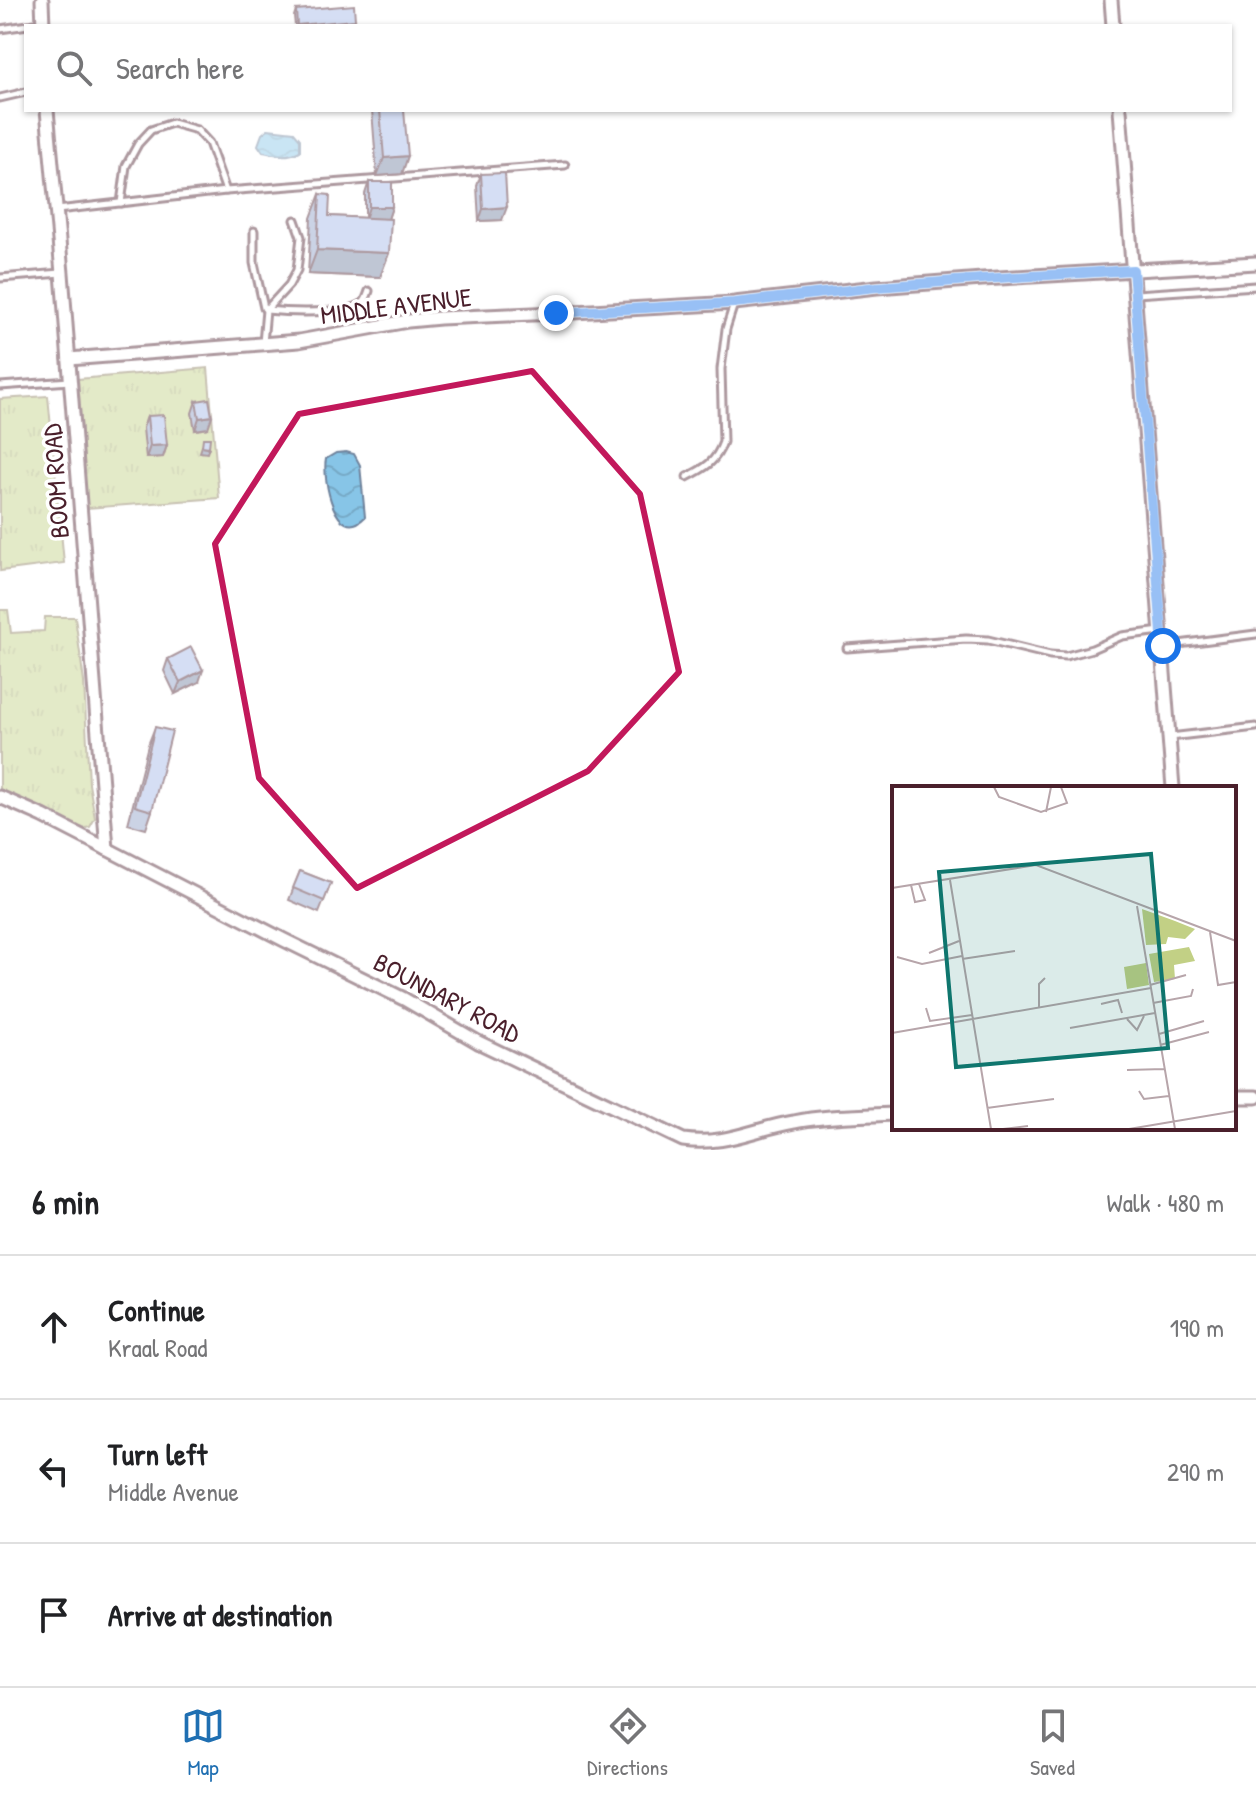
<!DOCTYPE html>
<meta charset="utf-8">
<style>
body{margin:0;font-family:"Patrick Hand",sans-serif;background:#f2f2f2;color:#202124}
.stop{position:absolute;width:24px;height:24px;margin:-18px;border:6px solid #1a73e8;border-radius:50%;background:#fff}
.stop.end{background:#1a73e8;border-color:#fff;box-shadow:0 2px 8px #0008}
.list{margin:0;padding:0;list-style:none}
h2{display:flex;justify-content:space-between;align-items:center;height:104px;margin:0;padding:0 32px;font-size:34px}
h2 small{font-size:26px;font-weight:400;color:#757577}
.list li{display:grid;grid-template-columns:52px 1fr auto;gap:24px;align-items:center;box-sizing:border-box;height:144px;padding:0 32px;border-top:2px solid #e0e0e0}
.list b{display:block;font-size:30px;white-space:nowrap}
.list p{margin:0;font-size:26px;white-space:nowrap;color:#757577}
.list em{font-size:26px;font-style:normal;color:#757577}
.icon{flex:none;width:44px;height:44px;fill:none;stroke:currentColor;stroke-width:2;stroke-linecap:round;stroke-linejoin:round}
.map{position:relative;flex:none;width:1256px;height:1150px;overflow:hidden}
.search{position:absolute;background:#fff;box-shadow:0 2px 6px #0004;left:24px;right:24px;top:24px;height:88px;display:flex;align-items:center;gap:20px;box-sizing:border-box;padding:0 28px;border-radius:0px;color:#757577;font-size:30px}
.sheet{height:536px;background:#fff}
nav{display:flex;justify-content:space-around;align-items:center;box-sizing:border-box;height:112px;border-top:2px solid #e0e0e0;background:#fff;font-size:22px;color:#757577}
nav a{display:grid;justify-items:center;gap:4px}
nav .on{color:#1f6fb2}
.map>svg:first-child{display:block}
.grass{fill:url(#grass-tufts);stroke:#867858;stroke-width:2}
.water{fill:url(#water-waves);stroke:#6f839c;stroke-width:2}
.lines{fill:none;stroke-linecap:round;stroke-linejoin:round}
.lane-casing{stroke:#4a1f2b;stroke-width:11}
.street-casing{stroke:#4a1f2b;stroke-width:17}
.lane{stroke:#fff;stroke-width:5}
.street{stroke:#fff;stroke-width:11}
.wall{fill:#8c9dc6;stroke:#4a1f2b;stroke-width:2}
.shaded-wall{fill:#7280a1;stroke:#4a1f2b;stroke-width:2}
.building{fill:#a3b7e6;stroke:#4a1f2b;stroke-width:2}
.route{stroke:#1a73e8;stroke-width:10}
.marked{fill:none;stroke:#c2185b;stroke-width:6;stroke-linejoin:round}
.labels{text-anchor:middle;stroke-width:7;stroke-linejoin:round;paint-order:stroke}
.street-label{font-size:26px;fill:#4a1f2b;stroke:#fff}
.inset-road{fill:none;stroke:#b7a5aa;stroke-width:2}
.view{fill:#0f766e;fill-opacity:0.15;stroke:#0f766e;stroke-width:4}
.inset-edge{fill:none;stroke:#4a1f2b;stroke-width:4}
</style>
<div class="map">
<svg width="1256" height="1150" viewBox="0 0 1256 1150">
<defs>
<pattern id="grass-tufts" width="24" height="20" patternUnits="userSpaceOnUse" patternTransform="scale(2)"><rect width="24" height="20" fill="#c2d085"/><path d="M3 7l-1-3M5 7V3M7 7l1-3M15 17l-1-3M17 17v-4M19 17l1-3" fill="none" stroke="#a8b273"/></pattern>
<pattern id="water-waves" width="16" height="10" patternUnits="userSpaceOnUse" patternTransform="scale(2)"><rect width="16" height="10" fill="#87c5e7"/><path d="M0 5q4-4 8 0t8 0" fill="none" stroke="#76a9c6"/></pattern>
</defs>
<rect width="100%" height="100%" fill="#fff"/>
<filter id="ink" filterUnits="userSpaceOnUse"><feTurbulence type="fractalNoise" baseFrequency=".0125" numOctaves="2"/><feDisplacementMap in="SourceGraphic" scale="16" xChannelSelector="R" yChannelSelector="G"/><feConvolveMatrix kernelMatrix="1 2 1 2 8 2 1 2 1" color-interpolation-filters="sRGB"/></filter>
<g filter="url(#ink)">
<g class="grass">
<polygon points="208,368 219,498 87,508 78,379"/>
<polygon points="48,396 64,563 0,571 0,399"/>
<polygon points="0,610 8,610 11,633 44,631 45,617 75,617 84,682 89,784 95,818 90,827 82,829 0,792"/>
</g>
<g class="water">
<path d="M 268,129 L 294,132 L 300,139 L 300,151 C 287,158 276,155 263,152 L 258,145 L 262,134 Z"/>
<path d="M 346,452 L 354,454 L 360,465 L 365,517 C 336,547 322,479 326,459 L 336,453 Z"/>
</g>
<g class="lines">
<g class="lane-casing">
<g id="lane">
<polyline points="0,29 42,23"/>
<polyline points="0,98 26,92"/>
<polyline points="121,203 126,166 138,144 151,130 172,123 197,130 209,143 226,191"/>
<polyline points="57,210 226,191 565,165"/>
<path d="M 254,231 L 254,263 L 264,308 L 266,310 C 286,312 348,315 363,303 C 367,299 367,296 369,291"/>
<polyline points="0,278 61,273"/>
<polyline points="1136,294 1256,286"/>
<polyline points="263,343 266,310 289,285 297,270 301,237 295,220"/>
<polyline points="0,386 70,381"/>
<path d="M 687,477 C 705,468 716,462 723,442 L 721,369 L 726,329 L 734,304"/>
<polyline points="1163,646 1256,634"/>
<polyline points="847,648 966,639 988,640 1050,655 1066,656 1092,649 1122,636 1161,631"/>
<polyline points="1170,737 1256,727"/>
</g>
</g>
<g class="street-casing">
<g id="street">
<polyline points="42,0 43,26"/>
<polyline points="1111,0 1113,26"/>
<polyline points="47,110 62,273 107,849"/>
<polyline points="1120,110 1173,788"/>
<polyline points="69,359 299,341 408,321 440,318 556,313 734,303 877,287 982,279 1256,263"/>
<path d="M 0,797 L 43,816 L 284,940 L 404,999 L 478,1042 L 683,1140 C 725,1146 753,1129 794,1122 C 827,1115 861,1116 894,1114"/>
<polyline points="1234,1097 1256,1097"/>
</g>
</g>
<use href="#lane" class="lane"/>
<use href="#street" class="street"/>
</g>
<g class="wall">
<polygon points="296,10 355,22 356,26 295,26 294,16"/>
<polygon points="372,110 404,110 402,174 377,176"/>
<polygon points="481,174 502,220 479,221 477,186"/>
<polygon points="369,182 392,207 388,219 389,253 380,277 308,274 311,218 320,194 329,216 365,218 365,194"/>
<polygon points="196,401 208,428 195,430 192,413"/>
<polygon points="147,416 167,445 163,457 146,458 143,428"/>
<polygon points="168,659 199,682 175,694 164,671"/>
<polygon points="155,727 152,811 146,829 128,824 148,745"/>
<polygon points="300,871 331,883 319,913 289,900"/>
</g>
<g class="shaded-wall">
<polygon points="355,20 353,26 297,26 297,25"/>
<polygon points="408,156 402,174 377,176 384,158"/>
<polygon points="369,207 392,207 388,219 365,219"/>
<polygon points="507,207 502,220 479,221 483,209"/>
<polygon points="317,250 389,253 380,277 308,274"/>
<polygon points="212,416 208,428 195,430 199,418"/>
<polygon points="167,445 163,457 146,458 150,446"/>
<polygon points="202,446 209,447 207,453 200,452"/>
<polygon points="203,670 199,682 175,694 180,682"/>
</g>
<g class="building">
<polygon points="354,5 355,20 297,25 296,10"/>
<polygon points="356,22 356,26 303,26"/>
<polygon points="380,110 404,110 408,156 384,158"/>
<polygon points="505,173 507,207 483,209 481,174"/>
<rect x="369" y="182" width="23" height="25"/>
<polygon points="320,194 330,195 329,216 391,219 389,253 317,250"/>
<polygon points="209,399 212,416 199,418 196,401"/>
<polygon points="164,415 167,445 150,446 147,416"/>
<polygon points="203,438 210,438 209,447 202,446"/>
<polygon points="191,647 203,670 180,682 168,659"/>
<polygon points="155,727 172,731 152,811 135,806"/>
<polygon points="300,871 331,883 324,901 293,888"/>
</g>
</g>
<g class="lines" filter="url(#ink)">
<polyline class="route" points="556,313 734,303 877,287 982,279 1133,270 1163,646"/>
</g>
<path d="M0 0H1256V1150H0ZM 532,371 L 640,494 L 679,672 L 588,771 L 357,888 L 259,778 L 215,544 L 299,414 Z" fill="#fff" fill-opacity=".55" fill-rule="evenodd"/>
<path class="marked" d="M 532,371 L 640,494 L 679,672 L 588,771 L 357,888 L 259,778 L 215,544 L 299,414 Z"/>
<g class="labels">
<g class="street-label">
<text transform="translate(396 306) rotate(-7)" y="9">MIDDLE AVENUE</text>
<text transform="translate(56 481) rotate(-94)" y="9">BOOM ROAD</text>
<text transform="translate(447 998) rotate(28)" y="9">BOUNDARY ROAD</text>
</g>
</g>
<g transform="translate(892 786)">
<rect width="344" height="344" fill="#fff"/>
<path d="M 250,123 L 283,135 L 303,143 L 293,153 L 276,151 L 274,158 L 254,159 ZM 297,161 L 303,175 L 282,179 L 283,193 L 262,196 L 257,168 ZM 254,177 L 257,199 L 235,203 L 232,181 Z" fill="#c2d085"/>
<path class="inset-road" d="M 102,1 L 107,11 L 149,26 L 175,17 L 169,1M 154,26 L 159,1M 58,94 L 99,343M 19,99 L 23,116 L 33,114 L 27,98M 0,102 L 144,79 L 344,155M 245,120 L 283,343M 318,146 L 326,199 L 344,196M 37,167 L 67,155M 5,171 L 30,178 L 70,170M 70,173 L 123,165M 258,199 L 294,189M 261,217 L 299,210 L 301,203M 209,218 L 226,214 L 230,227M 34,222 L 38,235 L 80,229M 147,222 L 147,198 L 153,192M 235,233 L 245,244 L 252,230M 178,242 L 263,227M 0,247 L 259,202M 267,248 L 312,235M 268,259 L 317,246M 235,284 L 272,283M 247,305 L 252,313 L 277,310M 95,322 L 162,313M 111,343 L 136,340M 237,343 L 344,325"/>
<path class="view" d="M 259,68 L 276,262 L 64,281 L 47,86 Z"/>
<rect width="344" height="344" class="inset-edge"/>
</g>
</svg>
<div class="stop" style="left:1163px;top:646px"></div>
<div class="stop end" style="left:556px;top:313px"></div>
<div class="search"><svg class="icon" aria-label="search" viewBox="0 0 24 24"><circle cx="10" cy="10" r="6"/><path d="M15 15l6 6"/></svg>Search here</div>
</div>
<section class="sheet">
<h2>6 min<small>Walk · 480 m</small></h2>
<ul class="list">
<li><svg class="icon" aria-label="ahead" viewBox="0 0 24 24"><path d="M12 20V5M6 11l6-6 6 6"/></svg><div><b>Continue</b><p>Kraal Road</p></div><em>190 m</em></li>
<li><svg class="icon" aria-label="left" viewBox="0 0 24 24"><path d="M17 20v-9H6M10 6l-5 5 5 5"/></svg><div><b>Turn left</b><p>Middle Avenue</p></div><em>290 m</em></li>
<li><svg class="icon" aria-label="arrive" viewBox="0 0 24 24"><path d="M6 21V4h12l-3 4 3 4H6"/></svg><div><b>Arrive at destination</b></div></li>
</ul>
</section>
<nav>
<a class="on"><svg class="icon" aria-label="map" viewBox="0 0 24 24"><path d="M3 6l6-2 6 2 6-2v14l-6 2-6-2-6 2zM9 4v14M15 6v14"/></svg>Map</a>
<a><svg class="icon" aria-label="directions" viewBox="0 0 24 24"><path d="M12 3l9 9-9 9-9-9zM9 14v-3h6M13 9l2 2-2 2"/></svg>Directions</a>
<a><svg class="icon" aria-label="saved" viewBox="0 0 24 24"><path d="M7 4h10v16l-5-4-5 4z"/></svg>Saved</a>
</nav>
